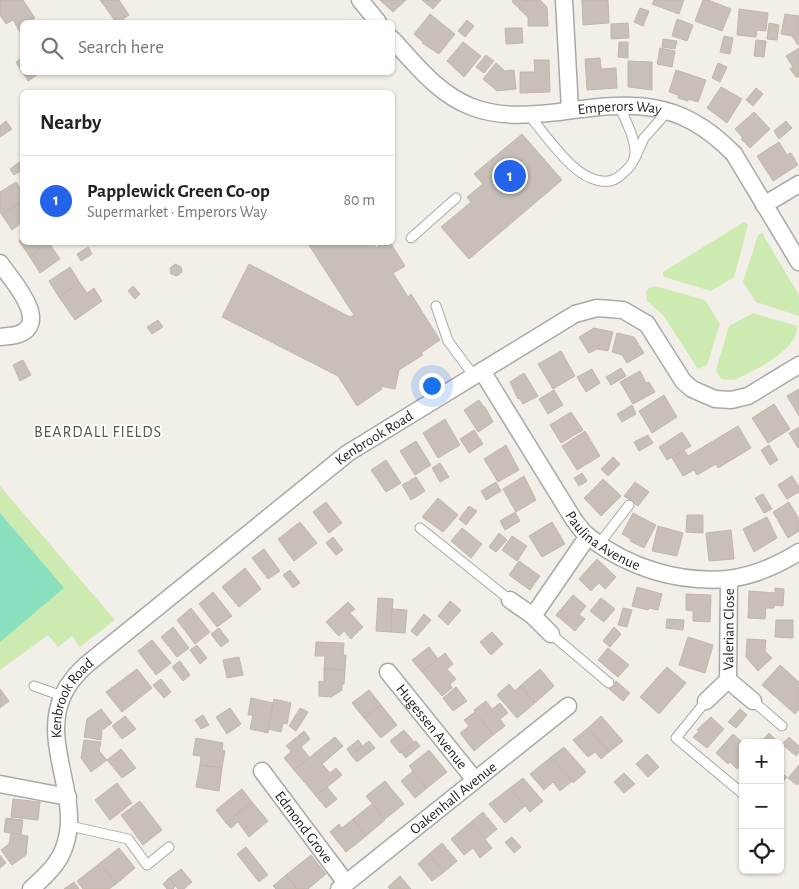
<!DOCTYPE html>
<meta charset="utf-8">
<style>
body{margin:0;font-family:"Alegreya Sans",sans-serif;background:#f6f6f6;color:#222}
.controls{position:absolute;right:15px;bottom:15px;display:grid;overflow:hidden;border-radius:8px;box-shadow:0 1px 4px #0004}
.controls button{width:45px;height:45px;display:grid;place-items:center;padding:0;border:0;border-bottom:1px solid #e0e0e0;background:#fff;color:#222;font:25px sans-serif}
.you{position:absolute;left:431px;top:385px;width:18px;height:18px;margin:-12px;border:4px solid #fff;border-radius:50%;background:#1a73e8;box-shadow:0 0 0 8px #1a73e833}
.badge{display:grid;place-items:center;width:32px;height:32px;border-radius:50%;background:#2563eb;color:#fff;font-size:16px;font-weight:700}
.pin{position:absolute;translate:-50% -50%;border:2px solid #fff;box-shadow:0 1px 5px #0006}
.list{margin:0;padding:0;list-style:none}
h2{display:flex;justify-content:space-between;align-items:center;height:65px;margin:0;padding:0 20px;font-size:21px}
h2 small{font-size:16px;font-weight:400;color:#767676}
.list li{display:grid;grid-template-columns:32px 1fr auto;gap:15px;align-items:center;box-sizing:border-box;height:90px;padding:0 20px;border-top:1px solid #e0e0e0}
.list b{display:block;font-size:19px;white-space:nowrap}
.list p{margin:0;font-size:16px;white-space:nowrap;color:#767676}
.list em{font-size:16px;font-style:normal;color:#767676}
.icon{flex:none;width:28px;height:28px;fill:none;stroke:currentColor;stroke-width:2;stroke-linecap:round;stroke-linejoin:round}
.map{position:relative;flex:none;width:799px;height:889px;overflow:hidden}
.search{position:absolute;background:#fff;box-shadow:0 1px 4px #0004;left:20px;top:20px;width:375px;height:55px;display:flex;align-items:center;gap:12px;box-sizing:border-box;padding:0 18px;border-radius:8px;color:#767676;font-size:19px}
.panel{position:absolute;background:#fff;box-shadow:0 1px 4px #0004;left:20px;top:90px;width:375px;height:155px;border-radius:8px}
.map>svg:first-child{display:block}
.grass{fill:#cdebb0}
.pitch{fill:#88e0be}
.building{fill:#c7bfb8;stroke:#c4b6ab}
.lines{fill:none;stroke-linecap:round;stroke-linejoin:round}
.service-casing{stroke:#a9a9a9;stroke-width:11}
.minor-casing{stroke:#a9a9a9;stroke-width:19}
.service{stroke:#fff;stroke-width:9}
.minor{stroke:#fff;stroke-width:16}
.labels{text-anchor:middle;stroke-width:4;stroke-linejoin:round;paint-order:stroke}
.street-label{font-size:15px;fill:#222;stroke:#fff}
.neighbourhood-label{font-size:16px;letter-spacing:1px;fill:#555;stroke:#fff}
</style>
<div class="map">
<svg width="799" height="889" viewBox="0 0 799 889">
<rect width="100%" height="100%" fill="#f2efe9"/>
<g class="grass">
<polygon points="744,222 748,225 734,277 711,291 664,277 663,275 663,272"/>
<polygon points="762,233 799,295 799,316 756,302 743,282 758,235"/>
<polygon points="655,286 705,300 720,324 707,365 698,369 663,315 647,301 646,292 649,288"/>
<path d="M 753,313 L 797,326 C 799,349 757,369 741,377 L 734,380 L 721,379 L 716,370 L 729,326 Z"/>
<polygon points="0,486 115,620 80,647 72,636 58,647 48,635 0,670"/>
</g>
<polygon class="pitch" points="0,513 64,588 0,642"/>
<g class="building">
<polygon points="0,0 23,0 35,18 30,21 31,22 22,22 22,35 13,20 6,24 0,15"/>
<polygon points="100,0 119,0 129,15 119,22 116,22"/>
<polygon points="380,0 406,0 393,12"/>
<polygon points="422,0 441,0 433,9"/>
<polygon points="513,0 526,0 519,8 512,2"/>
<polygon points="527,0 540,0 547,7 548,26 528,26 528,17 519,9"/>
<polygon points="582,0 608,0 609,23 583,25"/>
<polygon points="654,0 684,0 679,14 652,4"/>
<polygon points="703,0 708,0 731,9 722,31 695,21"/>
<polygon points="640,8 649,11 643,26 634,22"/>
<polygon points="739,9 768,13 766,31 757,30 756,37 737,35"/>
<polygon points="430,14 455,34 439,54 422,43 423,42 414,34"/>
<polygon points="785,14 799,16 798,45 792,36 781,34"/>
<polygon points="677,19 693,25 687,41 672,36"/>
<polygon points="467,20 474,26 465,37 458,31"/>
<polygon points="628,23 629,38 611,39 611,24"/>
<polygon points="769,23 779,25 777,40 767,39"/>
<polygon points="505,28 522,28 523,43 506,44"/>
<polygon points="724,36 733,38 730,54 720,52"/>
<polygon points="663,39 677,41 675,49 662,47"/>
<polygon points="756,40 766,41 764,57 754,56"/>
<polygon points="463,42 481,56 464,77 447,61"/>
<polygon points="619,42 628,42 628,58 618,57"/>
<polygon points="660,48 675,51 672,67 657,64"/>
<polygon points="799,48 799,77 796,77 790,69 793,67 786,56"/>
<polygon points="486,55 494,61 484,73 476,67"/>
<polygon points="22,58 22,72 16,62"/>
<polygon points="600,58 601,69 616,68 617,88 587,90 585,59"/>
<polygon points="534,60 549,60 550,92 520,93 520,72 535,72"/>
<polygon points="628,61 652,62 652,90 628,87"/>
<polygon points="496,63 505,71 514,70 516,89 497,91 483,79"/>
<polygon points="718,63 727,67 720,82 712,78"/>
<polygon points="676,70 706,80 698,102 688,99 688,101 678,98 678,95 669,92"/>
<polygon points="23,72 35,72 37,75 28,81"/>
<polygon points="721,87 742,99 727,123 707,108"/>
<polygon points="756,88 763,94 753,106 746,100"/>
<polygon points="754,112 770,129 750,148 741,139 743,138 735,129"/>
<polygon points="6,121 12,129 0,137 0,126"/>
<polygon points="786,121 792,128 779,139 774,131"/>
<polygon points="522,134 562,180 469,259 441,227 471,202 467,197 483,184 474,174"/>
<polygon points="779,142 787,155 791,153 798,165 773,181 757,156"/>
<polygon points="22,160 22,170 14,175 10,169"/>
<polygon points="16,182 22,191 22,201 2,215 0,212 0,192"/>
<polygon points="22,201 22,222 12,230 2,215"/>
<polygon points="22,239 22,242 49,243 30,257 19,241"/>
<polygon points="307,242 373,242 376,248 384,242 390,242 405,266 393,273 408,297 411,294 440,340 421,353 423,355 399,370 395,389 380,386 382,389 357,406 338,376 222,317 249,264 350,317 354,315"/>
<polygon points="49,243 60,259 40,273 30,257"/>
<polygon points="88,247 92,254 81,261 77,254"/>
<polygon points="175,264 181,267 182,272 177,276 171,274 170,268"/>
<polygon points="70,267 80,283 59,297 49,281"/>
<polygon points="80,283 87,293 94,288 102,301 75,320 59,297"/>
<polygon points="133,286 140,294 135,299 128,291"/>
<polygon points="158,320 163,327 152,334 147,327"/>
<polygon points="594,328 613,332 608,351 597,349 589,353 579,337"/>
<polygon points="617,333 634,337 644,353 627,363 622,355 612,352"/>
<polygon points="561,351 575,376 553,389 538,364"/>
<polygon points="23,360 31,375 20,381 13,365"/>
<polygon points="621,368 626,376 611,385 606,377"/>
<polygon points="592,369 600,383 586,392 577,377"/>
<polygon points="640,371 646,383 649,382 655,392 633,404 620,382"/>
<polygon points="524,373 538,396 523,404 519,398 518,399 510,382"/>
<polygon points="799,389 799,416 787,396"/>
<polygon points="554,390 563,405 548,414 539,399"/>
<polygon points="664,395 677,417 652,433 639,411"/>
<polygon points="479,400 484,407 485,407 493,422 478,432 464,410"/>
<polygon points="774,404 790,429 768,443 752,418"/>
<polygon points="632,405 636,414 622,422 617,414"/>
<polygon points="571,412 583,430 561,443 550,425"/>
<polygon points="445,419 460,445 438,458 423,433"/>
<polygon points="738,426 751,448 718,468 716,464 697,475 694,470 683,476 672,458 684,450 688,456"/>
<polygon points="799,427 799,447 798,448 789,433"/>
<polygon points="474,430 483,444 469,453 460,439"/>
<polygon points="585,431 600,456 577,470 562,446"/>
<polygon points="682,432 691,446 667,460 659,447"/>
<polygon points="648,435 653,443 639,451 634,442"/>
<polygon points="416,441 431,465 415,475 400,451"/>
<polygon points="506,445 519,470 498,482 484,459"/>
<polygon points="769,445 778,460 770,465 761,450"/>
<polygon points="613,457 620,464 608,476 601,469"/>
<polygon points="386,460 401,483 386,492 371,470"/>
<polygon points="440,463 449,477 440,482 432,468"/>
<polygon points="582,473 587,481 579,486 574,478"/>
<polygon points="524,476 536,500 516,512 503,489"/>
<polygon points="792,476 799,487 799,492 787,499 778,485"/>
<polygon points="416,477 425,491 411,500 402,485"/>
<polygon points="603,479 621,496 601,516 584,498"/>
<polygon points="496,482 501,491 486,500 481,491"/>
<polygon points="635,482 649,492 638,506 624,496"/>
<polygon points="763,494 772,509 764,513 755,498"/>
<polygon points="438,498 458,515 443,532 422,517"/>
<polygon points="326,502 342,523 329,533 313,512"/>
<polygon points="789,502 799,519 799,531 788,538 773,512"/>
<polygon points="469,506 477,511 466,525 459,519"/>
<polygon points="515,512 520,521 505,530 500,521"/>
<polygon points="633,513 656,525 644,548 630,541 631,539 622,534"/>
<polygon points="687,515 703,515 703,533 686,532"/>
<polygon points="767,517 777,538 754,552 743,529"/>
<polygon points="300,522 317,543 294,561 278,539"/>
<polygon points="552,522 565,544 542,557 529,536"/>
<polygon points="658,526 683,533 677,556 652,551"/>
<polygon points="462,528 482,544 471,558 451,541"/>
<polygon points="731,530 734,559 709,561 706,533"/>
<polygon points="499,533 507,540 496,552 489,547"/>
<polygon points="512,536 527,546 517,561 502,550"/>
<polygon points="333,537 343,550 336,555 326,543"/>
<polygon points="264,549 280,571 268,579 252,558"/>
<polygon points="597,559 616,577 605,589 599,583 591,591 579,579"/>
<polygon points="519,561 540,576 530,590 509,575"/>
<polygon points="245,568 261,589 239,607 222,587"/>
<polygon points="290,570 300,583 293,588 283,575"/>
<polygon points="637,587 662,594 658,610 649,608 648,610 632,606"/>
<polygon points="775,588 784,589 783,606 774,605 774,608 766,608 765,619 748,618 749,591 775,593"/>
<polygon points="213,592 232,616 217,627 199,604"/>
<polygon points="686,594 711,595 710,622 693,621 693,611 686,610"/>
<polygon points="573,595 586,606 579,615 585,619 575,631 556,615"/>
<polygon points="378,598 393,599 391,632 376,631"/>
<polygon points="601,598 615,609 604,622 590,611"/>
<polygon points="450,601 461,610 448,625 438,616"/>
<polygon points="348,602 355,609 350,613 363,627 351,639 344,631 339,636 326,622"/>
<polygon points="191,608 210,632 195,644 177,620"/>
<polygon points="623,608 632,610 627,627 618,625"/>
<polygon points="392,609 407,610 405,633 391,632"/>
<polygon points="424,614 431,620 417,636 411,631"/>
<polygon points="667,619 684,620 683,630 666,628"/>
<polygon points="776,620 793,620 793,638 775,637"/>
<polygon points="173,627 189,648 177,657 161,637"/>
<polygon points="614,627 621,634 610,647 603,641"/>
<polygon points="219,628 229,641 221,647 211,634"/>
<polygon points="492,632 503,644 491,655 480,642"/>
<polygon points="688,637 713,645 705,673 679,665"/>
<polygon points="747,639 766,640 765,651 772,658 758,671 746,657"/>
<polygon points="152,640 171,663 156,675 138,651"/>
<polygon points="316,642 344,643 343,655 346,655 345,670 324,669 325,656 315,656"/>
<polygon points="197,645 207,658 200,664 190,650"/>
<polygon points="429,647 438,659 422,672 412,660"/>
<polygon points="608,648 629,665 618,677 598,660"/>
<polygon points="445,653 453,664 447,669 456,679 450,684 452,688 442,696 422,672"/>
<polygon points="239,657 243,675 227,678 223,660"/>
<polygon points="180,661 190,675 183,681 172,667"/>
<polygon points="780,665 799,682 799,709 795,714 762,685"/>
<polygon points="667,667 686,683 659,714 640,697"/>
<polygon points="137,669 152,688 122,712 106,692"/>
<polygon points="324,669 345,670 344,684 342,684 342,690 331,697 319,696 319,681 324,682"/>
<polygon points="540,669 554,686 535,703 520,686"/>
<polygon points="161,679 171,692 164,698 153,685"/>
<polygon points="616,681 630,693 623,701 609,689"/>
<polygon points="509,684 515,691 520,686 535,703 517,718 497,695"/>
<polygon points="456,687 467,701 453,711 443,698"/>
<polygon points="0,689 9,701 0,708"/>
<polygon points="369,690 381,705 364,718 352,703"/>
<polygon points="251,698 273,703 268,733 250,729 253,715 248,715"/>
<polygon points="274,699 291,703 287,724 283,723 281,732 268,729"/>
<polygon points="486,701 492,709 500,703 508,713 500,719 505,726 493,735 474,710"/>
<polygon points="381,705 397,725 381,738 364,718"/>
<polygon points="230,708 241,724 227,734 216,717"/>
<polygon points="300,708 308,712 296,731 289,726"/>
<polygon points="101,709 112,723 102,730 101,740 84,737 87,719"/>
<polygon points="740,709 747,715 736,728 728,722"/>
<polygon points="475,712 493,735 474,751 460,733 469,726 464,720"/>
<polygon points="203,715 209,725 201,729 195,720"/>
<polygon points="125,716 136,729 122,739 112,726"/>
<polygon points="601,716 623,741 609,752 588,728"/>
<polygon points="711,717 724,729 707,748 693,737 699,731 697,730"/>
<polygon points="588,728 609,752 601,759 595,752 588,757 573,740"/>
<polygon points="404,730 414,742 400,753 390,741"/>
<polygon points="304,731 310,739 301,747 310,758 294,770 284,758 291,751 286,746"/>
<polygon points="769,733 779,743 760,743"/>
<polygon points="733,734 743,743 743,762 737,769 730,762 728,764 716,753"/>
<polygon points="335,737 343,746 322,764 330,773 336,768 342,775 316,796 294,770"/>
<polygon points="789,737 799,746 799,752 796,756 782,744"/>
<polygon points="196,738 223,743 222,750 225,751 222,768 200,765 201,756 193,755"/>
<polygon points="84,740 101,742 99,751 107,760 91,772 81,758"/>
<polygon points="358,740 363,746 351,755 347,749"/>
<polygon points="369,741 375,748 357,762 351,755"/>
<polygon points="416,741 420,746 406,758 401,752"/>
<polygon points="564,747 586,772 573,783 551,757"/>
<polygon points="121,749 136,768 122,778 107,760"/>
<polygon points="429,750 447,772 427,788 409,766"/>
<polygon points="647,754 659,767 648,777 636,764"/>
<polygon points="551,757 572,781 560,791 553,782 544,790 530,774"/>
<polygon points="200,765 222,768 219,791 196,787"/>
<polygon points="799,765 799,783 797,785 788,778"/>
<polygon points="413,771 427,788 415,798 401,781"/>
<polygon points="780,772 787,777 780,785"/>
<polygon points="624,773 635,784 624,793 614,782"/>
<polygon points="523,778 543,801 530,812 510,788"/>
<polygon points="385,781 404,804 385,819 366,796"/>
<polygon points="117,783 132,803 110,820 95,800"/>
<polygon points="327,787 337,799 326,808 316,796"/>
<polygon points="510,788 525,806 505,823 489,804"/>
<polygon points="242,789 252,802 226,823 216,810"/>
<polygon points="13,799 40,802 38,820 11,817"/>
<polygon points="140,801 162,830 143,845 121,815"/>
<polygon points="252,802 268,821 249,837 238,822 231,828 226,823"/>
<polygon points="372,804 385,820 366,836 353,819"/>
<polygon points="483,812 497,829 485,839 471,822"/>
<polygon points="6,818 23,820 21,835 4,832"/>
<polygon points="353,819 366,836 346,852 330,832 339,824 342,828"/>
<polygon points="471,822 492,848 480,858 473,848 464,855 451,839"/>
<polygon points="11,833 28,836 26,855 12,865 1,850 9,844"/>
<polygon points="512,837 521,847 514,853 505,842"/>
<polygon points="442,843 457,861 444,872 429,854"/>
<polygon points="246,847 268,875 259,882 237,854"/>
<polygon points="119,848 135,868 116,884 100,863"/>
<polygon points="429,854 444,872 432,881 418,864"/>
<polygon points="0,855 6,863 0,868"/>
<polygon points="311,855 326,874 308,889 297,889 286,875"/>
<polygon points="100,863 116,884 109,889 83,889 77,881"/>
<polygon points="181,869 192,882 184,889 178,889 169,878"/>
<polygon points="286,875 297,889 276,889 273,886"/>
<polygon points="400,876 411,889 390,889 388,887"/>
<polygon points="169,878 176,886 173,889 167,889 163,884"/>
<polygon points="74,882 79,889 64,889"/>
</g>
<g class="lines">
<g class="service-casing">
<g id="service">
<path d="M 529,115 C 544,133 570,171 591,178 C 602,183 613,183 622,174 C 627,170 632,165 634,159 C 639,146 625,117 618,105"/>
<polyline points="635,158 644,138 668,111"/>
<polyline points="411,238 456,198"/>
<polyline points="436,306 448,341 474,376"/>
<polyline points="420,528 510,600"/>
<polyline points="599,544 629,505"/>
<polyline points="551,634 609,683"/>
<polyline points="34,686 62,696"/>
<polyline points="706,701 676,738 743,794"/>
<polyline points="753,701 782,726"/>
<polyline points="70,826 128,839 147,865 169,847"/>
</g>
</g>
<g class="minor-casing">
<g id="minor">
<polyline points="360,0 378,22"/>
<polyline points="564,0 570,110"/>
<path id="s1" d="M 392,39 C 416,65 438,94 472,107 C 501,118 529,115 559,112 C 632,102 678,97 734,154 L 799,262"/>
<polyline points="764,205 799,184"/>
<path d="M 0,263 C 10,278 51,322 19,334 C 14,336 6,336 0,337"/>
<path id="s2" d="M 482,371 L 574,520 C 579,526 583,533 589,537 C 629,568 678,583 728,579 C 753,576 778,565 799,552"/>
<polyline points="510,600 533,616 551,634"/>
<polyline points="533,616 588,536"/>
<path id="s3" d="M 388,672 L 475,780"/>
<polyline points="728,680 753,701"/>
<path id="s4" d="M 706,701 L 728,680 L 729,579"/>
<path id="s5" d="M 262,771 L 346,883"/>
<polyline points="0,784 68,797"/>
<path id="s6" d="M 31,889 C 44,877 58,865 64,848 C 83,797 40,745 63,695 C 68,683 77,674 86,665 L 348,453 L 575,314 L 597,308 L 623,310 L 647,324 L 683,381 L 692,389 L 715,399 L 731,400 L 748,396 L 799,365"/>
<path id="s7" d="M 339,889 L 568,706"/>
</g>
</g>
<use href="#service" class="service"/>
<use href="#minor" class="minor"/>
</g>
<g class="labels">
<g class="street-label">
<text dy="5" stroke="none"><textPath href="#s1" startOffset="255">Emperors Way</textPath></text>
<text dy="5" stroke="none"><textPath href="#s6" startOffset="614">Kenbrook Road</textPath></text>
<text dy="5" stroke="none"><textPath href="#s2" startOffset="211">Paulina Avenue</textPath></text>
<text dy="5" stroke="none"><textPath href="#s4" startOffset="81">Valerian Close</textPath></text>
<text dy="5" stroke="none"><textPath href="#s6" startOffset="209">Kenbrook Road</textPath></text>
<text dy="5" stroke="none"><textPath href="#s3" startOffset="70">Hugessen Avenue</textPath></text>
<text dy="5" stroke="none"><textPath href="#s7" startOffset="146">Oakenhall Avenue</textPath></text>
<text dy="5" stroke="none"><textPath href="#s5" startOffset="70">Edmond Grove</textPath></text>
</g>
<g class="neighbourhood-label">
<text x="98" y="437">BEARDALL FIELDS</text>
</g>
</g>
</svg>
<div class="controls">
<button>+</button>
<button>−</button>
<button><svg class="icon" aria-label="locate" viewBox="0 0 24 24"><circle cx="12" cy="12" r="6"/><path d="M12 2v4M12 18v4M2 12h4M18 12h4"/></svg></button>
</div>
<div class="you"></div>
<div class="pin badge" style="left:510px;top:176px">1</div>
<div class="search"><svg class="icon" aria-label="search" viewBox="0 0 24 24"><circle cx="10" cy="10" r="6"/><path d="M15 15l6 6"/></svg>Search here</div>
<section class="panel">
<h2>Nearby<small></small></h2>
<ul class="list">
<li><span class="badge">1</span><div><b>Papplewick Green Co-op</b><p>Supermarket · Emperors Way</p></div><em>80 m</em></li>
</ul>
</section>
</div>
